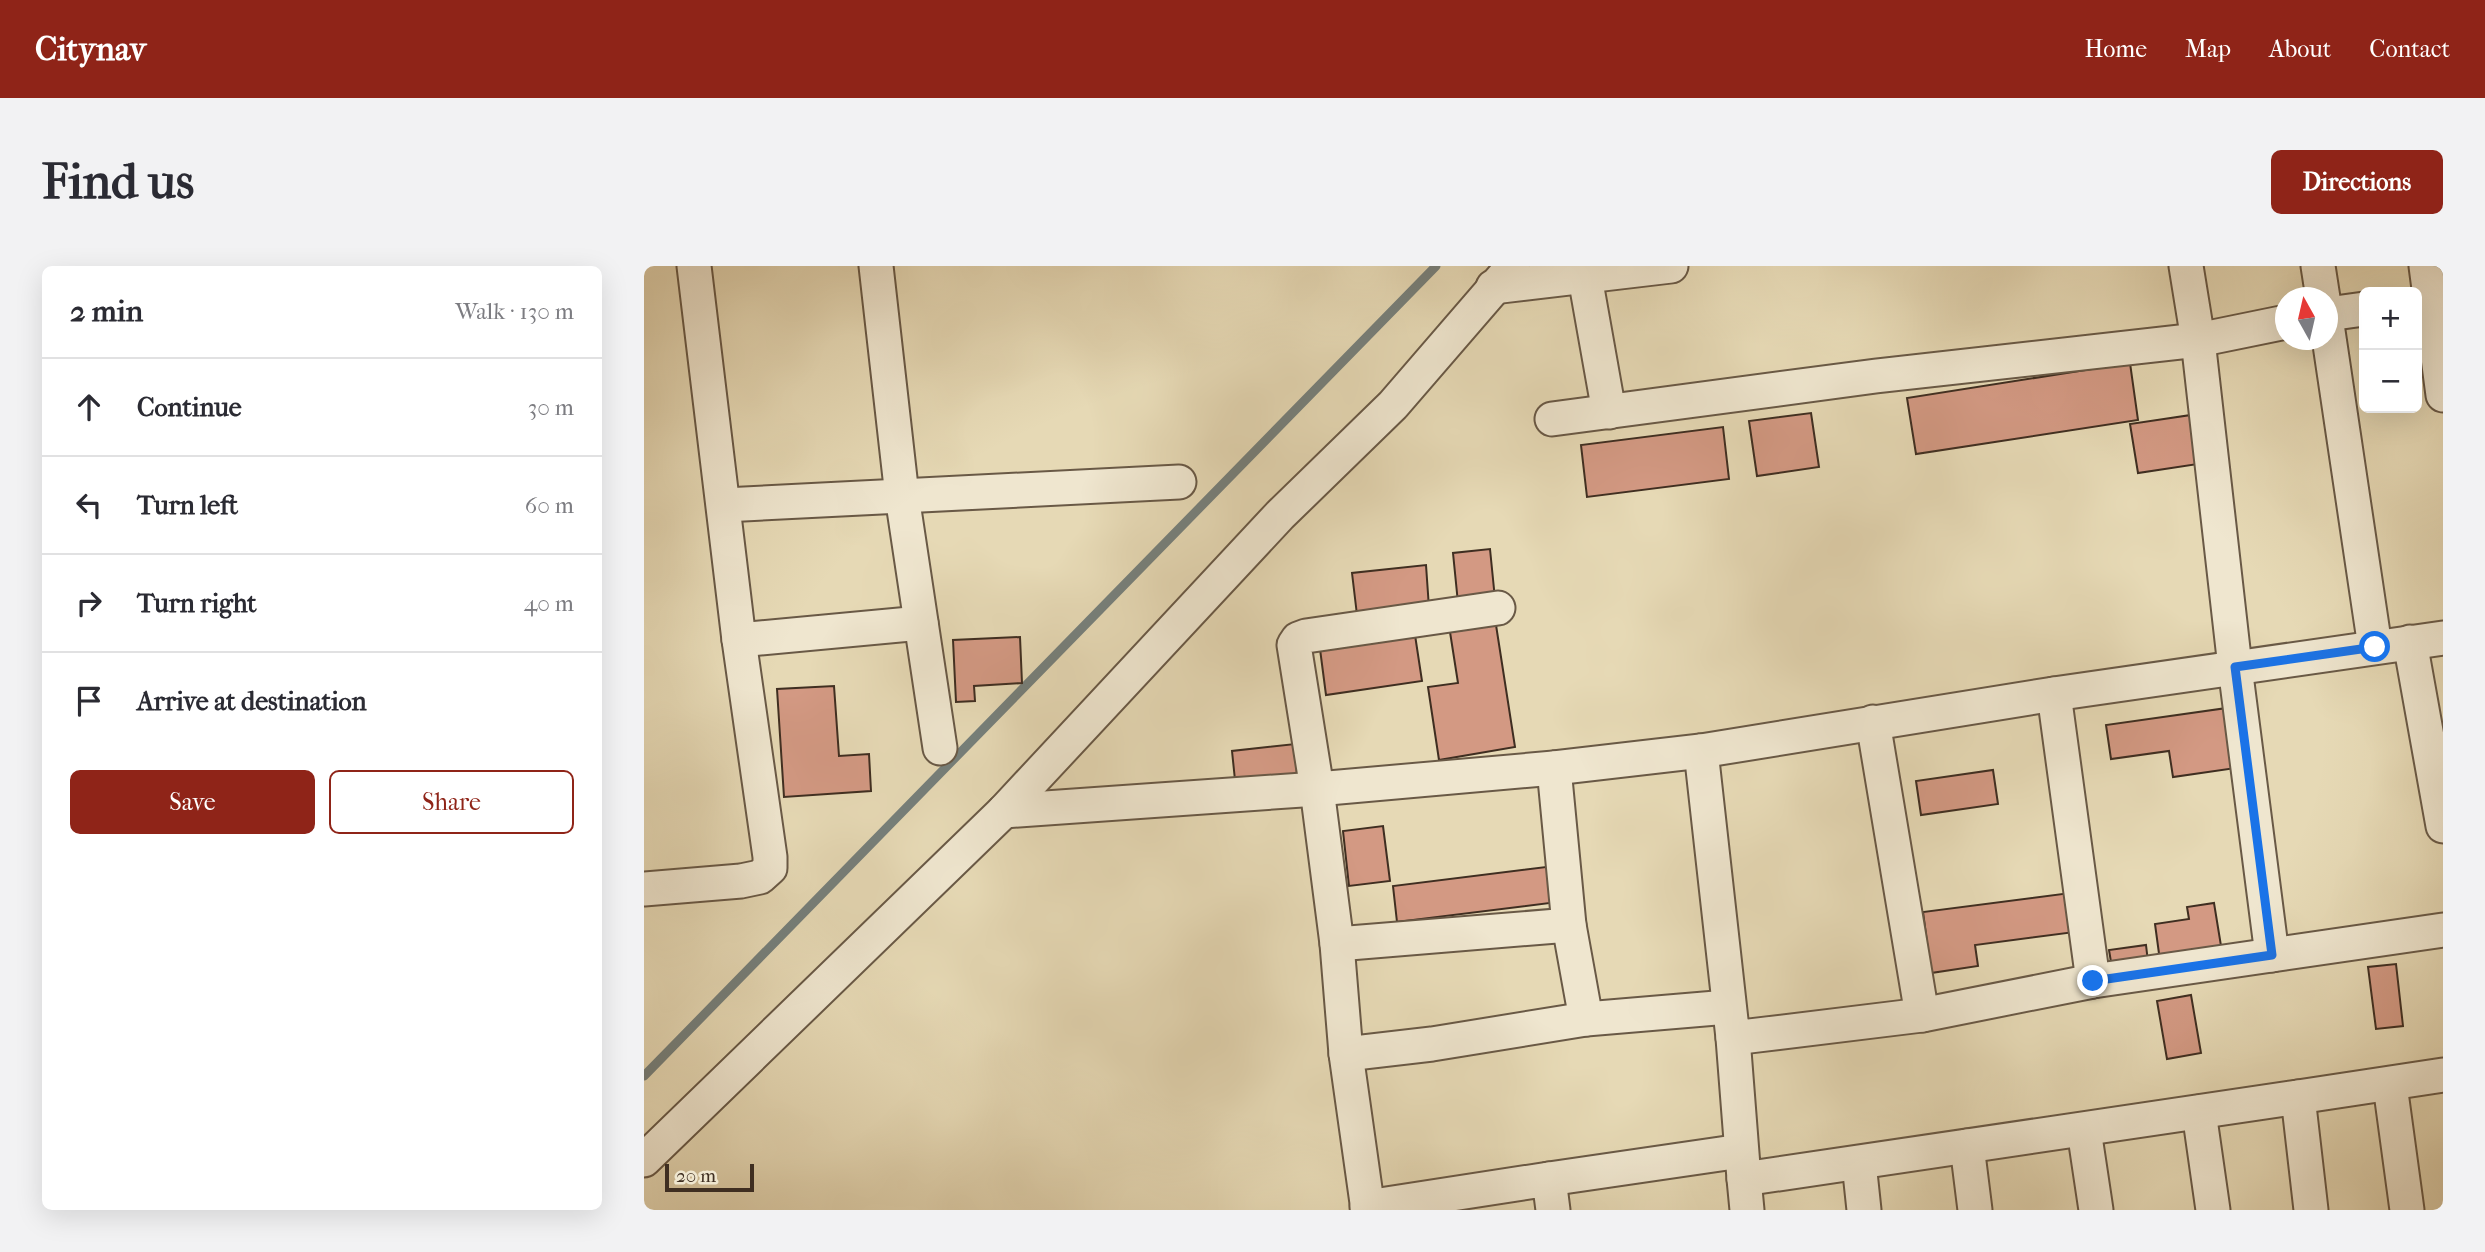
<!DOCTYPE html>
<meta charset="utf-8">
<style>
body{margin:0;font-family:"IM FELL French Canon",serif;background:#f2f2f3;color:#2b2b33}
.controls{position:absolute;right:21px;top:21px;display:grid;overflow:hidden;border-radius:10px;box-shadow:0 7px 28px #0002}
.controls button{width:63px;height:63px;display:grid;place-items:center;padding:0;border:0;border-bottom:2px solid #e1e1e2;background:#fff;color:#2b2b33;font:35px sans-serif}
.compass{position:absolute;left:1631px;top:21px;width:63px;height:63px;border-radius:50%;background:#fff;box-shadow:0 7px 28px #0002;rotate:352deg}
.scale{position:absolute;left:21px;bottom:18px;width:89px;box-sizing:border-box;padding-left:7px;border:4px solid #3f2e21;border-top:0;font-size:19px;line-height:24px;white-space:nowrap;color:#3f2e21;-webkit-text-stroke:5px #efe6cf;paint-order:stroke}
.stop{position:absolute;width:21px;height:21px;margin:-16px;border:5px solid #1a73e8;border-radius:50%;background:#fff}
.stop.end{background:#1a73e8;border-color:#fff;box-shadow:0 2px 7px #0008}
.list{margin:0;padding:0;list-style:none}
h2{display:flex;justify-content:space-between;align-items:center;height:91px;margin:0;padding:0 28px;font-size:30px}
h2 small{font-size:23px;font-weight:400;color:#7c7c81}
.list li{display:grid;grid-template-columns:46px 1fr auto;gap:21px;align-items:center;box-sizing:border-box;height:98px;padding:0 28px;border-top:2px solid #e1e1e2}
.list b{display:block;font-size:26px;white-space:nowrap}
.list em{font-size:23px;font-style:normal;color:#7c7c81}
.actions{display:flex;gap:14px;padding:21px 28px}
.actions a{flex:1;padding:16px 0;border:2px solid #8f2418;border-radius:10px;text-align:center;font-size:24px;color:#8f2418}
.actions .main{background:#8f2418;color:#fff}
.icon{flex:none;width:38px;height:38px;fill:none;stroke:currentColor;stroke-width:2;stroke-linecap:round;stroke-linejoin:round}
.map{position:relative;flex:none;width:1799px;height:944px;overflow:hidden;border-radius:10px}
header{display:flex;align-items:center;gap:42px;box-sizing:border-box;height:98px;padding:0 35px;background:#8f2418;color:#fff}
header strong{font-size:33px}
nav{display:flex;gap:38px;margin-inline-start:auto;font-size:24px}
.intro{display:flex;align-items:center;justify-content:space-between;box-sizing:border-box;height:168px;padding:0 42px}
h1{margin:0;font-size:49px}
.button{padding:18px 32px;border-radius:10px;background:#8f2418;color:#fff;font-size:24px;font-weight:700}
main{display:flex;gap:42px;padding:0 42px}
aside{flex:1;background:#fff;border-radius:10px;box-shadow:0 7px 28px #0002}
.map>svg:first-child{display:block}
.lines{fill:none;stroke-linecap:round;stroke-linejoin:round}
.stream{stroke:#76807c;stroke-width:9}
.building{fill:#d39983;stroke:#3f2e21;stroke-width:2}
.street-casing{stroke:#695946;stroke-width:37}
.street{stroke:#efe6cf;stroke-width:33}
.route{stroke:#1a73e8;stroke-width:9}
</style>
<header>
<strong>Citynav</strong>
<nav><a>Home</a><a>Map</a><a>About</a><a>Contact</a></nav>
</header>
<div class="intro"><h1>Find us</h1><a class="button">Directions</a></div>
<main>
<aside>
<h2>2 min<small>Walk · 130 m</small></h2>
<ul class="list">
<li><svg class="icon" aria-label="ahead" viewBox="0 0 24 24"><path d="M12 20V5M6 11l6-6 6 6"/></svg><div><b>Continue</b></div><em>30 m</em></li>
<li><svg class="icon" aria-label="left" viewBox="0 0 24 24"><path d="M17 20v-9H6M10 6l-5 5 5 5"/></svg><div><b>Turn left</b></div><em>60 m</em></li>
<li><svg class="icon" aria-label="right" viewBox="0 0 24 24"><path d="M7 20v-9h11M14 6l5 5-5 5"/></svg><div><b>Turn right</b></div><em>40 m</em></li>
<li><svg class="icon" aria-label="arrive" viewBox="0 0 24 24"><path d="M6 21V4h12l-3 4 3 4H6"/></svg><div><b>Arrive at destination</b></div></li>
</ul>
<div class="actions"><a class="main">Save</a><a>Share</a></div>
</aside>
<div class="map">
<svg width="1799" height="944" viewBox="0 0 1799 944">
<rect width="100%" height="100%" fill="#e6d9b5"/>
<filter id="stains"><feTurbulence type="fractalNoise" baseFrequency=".00286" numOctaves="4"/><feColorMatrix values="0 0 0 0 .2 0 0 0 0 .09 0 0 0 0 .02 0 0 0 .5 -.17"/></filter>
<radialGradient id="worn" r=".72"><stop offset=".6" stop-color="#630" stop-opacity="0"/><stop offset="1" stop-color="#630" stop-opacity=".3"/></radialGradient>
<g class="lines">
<polyline class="stream" points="0,810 792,0"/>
</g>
<g class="building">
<polygon points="1486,97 1494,154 1272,188 1263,132"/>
<polygon points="1167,147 1175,201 1113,210 1105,155"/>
<polygon points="1547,149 1554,198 1494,207 1486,158"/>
<polygon points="1079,161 1085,213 943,231 937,179"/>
<polygon points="846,283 851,333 814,337 809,287"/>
<polygon points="782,299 785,342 713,349 708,307"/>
<polygon points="852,359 871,481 795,494 784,421 814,417 806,366"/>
<polygon points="771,369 778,415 682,429 676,383"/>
<polygon points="376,371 378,417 330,420 331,435 312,436 309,374"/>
<polygon points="190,420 195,490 225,488 227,525 140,531 133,423"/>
<polygon points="1583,442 1592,502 1529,511 1525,485 1467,493 1462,459"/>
<polygon points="651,478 653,508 591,514 588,485"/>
<polygon points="1349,504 1354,538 1277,549 1272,515"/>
<polygon points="739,560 746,615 705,620 699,565"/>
<polygon points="910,600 914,636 753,656 749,620"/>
<polygon points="1426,627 1431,666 1331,679 1334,700 1287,707 1279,646"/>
<polygon points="1570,637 1578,686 1516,695 1511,658 1545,653 1543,641"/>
<polygon points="1502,679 1504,696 1468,702 1465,684"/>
<polygon points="1752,698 1759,760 1732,763 1724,701"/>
<polygon points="1547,729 1557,787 1523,793 1513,735"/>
</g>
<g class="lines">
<g class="street-casing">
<g id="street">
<polyline points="232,0 258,230 296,482"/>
<polyline points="1542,0 1554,74 1591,401 1628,689"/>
<polyline points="1674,0 1679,32"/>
<polyline points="1782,0 1799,129"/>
<polyline points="941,11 965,146"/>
<polyline points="849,21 1027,0"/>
<polyline points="1684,48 1720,43"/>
<polyline points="1684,65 1731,381"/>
<polyline points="908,153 1232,110 1554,74 1642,56"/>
<polyline points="80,239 535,216"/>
<polyline points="95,374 277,357"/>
<polyline points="1766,376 1799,560"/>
<polyline points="1410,428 1449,715"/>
<polyline points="1229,456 1278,749"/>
<polyline points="1057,485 1089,772 1278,749 1449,715 1799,664"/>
<polyline points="910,502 925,659 942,753"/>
<polyline points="360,545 673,523 910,502 1057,485 1410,428 1799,372"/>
<polyline points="0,623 97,615 116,611 126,602 126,591 95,374 50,0"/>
<polyline points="693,678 925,659"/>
<polyline points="1089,772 1100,913 1654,831 1667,944"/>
<polyline points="702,788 788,778 942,753 1084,741"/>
<polyline points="1746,819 1763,944"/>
<polyline points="1654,831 1799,809"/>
<polyline points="1555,846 1569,944"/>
<polyline points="1440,864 1452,944"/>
<polyline points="1323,880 1331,944"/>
<polyline points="0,894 360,545 636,249 749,139 869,0"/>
<polyline points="1215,897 1220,944"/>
<polyline points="905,913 1097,885"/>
<polyline points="1100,913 1103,944"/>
<polyline points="723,941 905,913 909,944"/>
<polyline points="724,944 702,788 693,678 673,523 650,379 654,373 662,370 854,342"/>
</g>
</g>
<use href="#street" class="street"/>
</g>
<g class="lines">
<polyline class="route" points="1449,715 1628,689 1591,401 1731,381"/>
</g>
<rect width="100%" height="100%" filter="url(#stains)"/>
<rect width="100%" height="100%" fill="url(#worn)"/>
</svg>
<div class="controls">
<button>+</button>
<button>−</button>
</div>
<svg class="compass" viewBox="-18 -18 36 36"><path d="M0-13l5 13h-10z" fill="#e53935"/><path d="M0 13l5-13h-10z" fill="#7c7c81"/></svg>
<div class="scale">20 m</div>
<div class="stop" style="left:1731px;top:381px"></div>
<div class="stop end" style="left:1449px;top:715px"></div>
</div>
</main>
